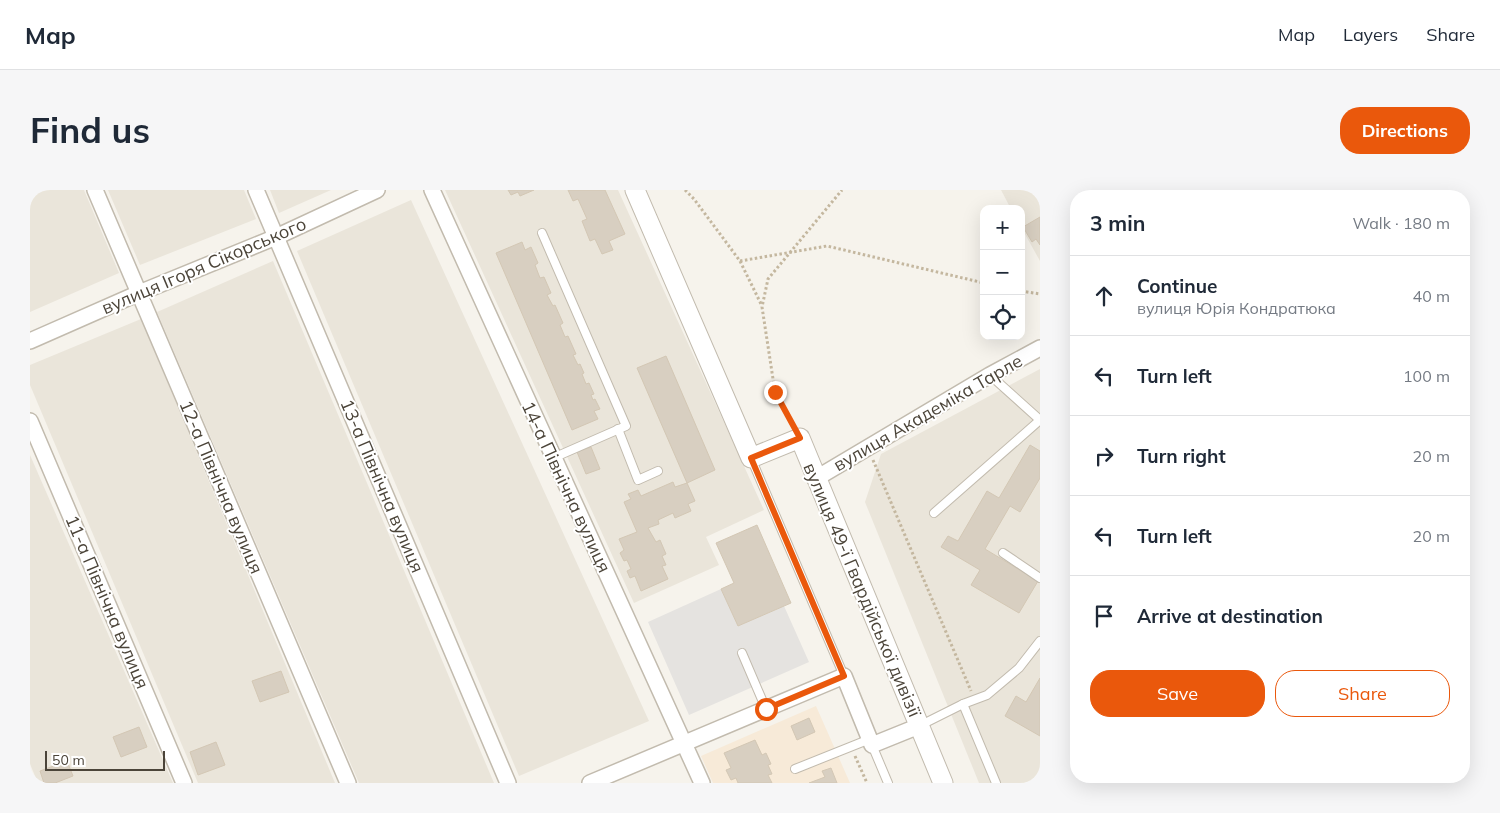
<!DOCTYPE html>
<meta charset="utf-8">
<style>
body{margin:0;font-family:Mulish,sans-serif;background:#f6f6f7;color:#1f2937}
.controls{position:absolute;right:15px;top:15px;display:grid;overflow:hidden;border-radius:10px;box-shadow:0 5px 20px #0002}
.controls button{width:45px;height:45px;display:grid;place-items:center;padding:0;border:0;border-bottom:1px solid #e0e1e3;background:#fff;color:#1f2937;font:25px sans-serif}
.scale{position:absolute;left:15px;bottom:12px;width:120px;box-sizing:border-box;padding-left:5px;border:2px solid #4b4439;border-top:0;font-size:14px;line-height:18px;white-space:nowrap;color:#4b4439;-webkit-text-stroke:4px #fff;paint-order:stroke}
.stop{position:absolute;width:15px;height:15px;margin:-11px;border:4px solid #ea580c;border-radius:50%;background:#fff}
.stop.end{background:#ea580c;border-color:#fff;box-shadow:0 1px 5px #0008}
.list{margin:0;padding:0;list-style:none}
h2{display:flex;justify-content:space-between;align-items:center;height:65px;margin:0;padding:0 20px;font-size:21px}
h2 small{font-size:16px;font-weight:400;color:#747a83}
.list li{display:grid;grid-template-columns:32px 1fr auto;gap:15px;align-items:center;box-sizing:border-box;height:80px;padding:0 20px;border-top:1px solid #e0e1e3}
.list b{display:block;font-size:19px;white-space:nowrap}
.list p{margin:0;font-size:16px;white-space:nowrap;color:#747a83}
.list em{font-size:16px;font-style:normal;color:#747a83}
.actions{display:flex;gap:10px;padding:15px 20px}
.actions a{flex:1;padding:11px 0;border:1px solid #ea580c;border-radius:20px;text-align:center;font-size:18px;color:#ea580c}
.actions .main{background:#ea580c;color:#fff}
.icon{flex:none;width:28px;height:28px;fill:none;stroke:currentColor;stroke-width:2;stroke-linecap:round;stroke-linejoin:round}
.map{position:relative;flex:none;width:1010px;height:593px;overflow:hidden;border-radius:20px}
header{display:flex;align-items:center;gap:30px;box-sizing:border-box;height:70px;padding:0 25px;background:#fff;border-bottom:1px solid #e0e1e3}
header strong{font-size:24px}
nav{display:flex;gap:28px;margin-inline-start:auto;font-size:18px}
.intro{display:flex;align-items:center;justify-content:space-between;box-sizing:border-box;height:120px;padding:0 30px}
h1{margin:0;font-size:35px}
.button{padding:12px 22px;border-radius:20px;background:#ea580c;color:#fff;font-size:18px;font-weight:700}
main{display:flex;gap:30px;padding:0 30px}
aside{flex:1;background:#fff;border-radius:20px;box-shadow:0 5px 20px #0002}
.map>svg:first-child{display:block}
.residential{fill:#eae5da}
.commercial{fill:#f7ead8}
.parking{fill:#e5e3e0}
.building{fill:#d8cfc1;stroke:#d3c7b4}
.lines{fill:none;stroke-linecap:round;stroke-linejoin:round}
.service-casing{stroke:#c2bbae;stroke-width:10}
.minor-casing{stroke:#c2bbae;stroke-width:18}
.tertiary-casing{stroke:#c2bbae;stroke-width:21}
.path{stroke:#c4b79f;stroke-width:3;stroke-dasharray:2.5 2.5;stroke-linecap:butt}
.service{stroke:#fff;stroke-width:8}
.minor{stroke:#fff;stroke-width:15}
.tertiary{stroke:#fff;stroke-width:19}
.route{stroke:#ea580c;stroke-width:6}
.labels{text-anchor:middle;stroke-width:4;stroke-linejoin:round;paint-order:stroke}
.street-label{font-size:18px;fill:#4b4439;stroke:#fff}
</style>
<header>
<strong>Map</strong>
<nav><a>Map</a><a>Layers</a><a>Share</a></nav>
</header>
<div class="intro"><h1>Find us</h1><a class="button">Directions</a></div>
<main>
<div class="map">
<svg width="1010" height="593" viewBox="0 0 1010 593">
<rect width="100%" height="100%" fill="#f6f3ec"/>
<g class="residential">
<polygon points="0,0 54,0 89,83 0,122"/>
<polygon points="78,0 214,0 226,29 110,75"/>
<polygon points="240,0 301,0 249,23"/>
<polygon points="415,0 588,0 734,320 676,347 689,375 604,413"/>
<polygon points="971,0 1010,0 1010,71 991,37 991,19 981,19"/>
<polygon points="381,10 619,531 489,586 267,61"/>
<polygon points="243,71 464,593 329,593 127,122"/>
<polygon points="111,129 305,593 168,593 0,195 0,175"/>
<polygon points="1010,179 1010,593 949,593 835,312 851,264"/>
<polygon points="0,265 143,593 8,593 0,574"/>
</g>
<polygon class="commercial" points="786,516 820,593 683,593 671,566"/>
<polygon class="parking" points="691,399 708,436 754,416 779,472 659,525 618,432"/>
<g class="building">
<polygon points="478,0 504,0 490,6 488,2 481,5"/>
<polygon points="538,0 575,0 595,44 579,51 583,60 572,64 565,49 560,51 552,31 557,29 548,9 543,11"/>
<polygon points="1010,27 1010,55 1006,49 1002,52 993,37"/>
<polygon points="492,52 495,60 501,57 508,73 505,75 510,88 514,87 521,103 517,105 523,116 525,115 533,133 530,135 535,147 538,146 546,164 543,165 548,175 550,174 554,183 552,184 556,194 559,193 564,204 561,205 563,210 565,209 570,219 564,221 568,229 542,240 466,63"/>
<polygon points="636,166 685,280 657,293 607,178"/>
<polygon points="1000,255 1010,261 1010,288 990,322 980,316 955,359 1008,391 989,423 941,395 950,380 911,357 918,346 928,351 957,301 969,308"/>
<polygon points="561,257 570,279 556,284 547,262"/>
<polygon points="643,292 645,297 657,293 665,311 658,314 661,321 645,328 643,323 628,330 629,334 618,338 626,352 630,350 636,364 632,366 636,375 632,376 638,389 611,401 605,386 600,388 597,381 601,379 597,370 594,371 590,363 594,360 589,349 607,342 594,312 601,309 598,304 608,300 611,306"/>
<polygon points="727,335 761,413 708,436 691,399 704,393 686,353"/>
<polygon points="251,481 259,502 230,512 222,491"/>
<polygon points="1010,488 1010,546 975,526 986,506 996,512"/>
<polygon points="779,528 785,542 767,550 761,536"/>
<polygon points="109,537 117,557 91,567 83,547"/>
<polygon points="725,550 732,565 736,563 741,574 738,575 742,584 738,585 742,593 708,593 706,588 701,590 696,580 701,578 694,563"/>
<polygon points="186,552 195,575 168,585 160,562"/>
<polygon points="37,571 43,586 25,593 14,593 10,581"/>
<polygon points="801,578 807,593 779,593 795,587 792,581"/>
</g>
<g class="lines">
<g class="service-casing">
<g id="service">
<polyline points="512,43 596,236 523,268"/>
<polyline points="960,185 1010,230"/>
<polyline points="588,239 608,290 628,281"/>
<polyline points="721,268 814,486"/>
<polyline points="904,323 1010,230"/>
<polyline points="973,363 1010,388"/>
<polyline points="712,463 736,519"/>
<polyline points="933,514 966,593"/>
<polyline points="889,536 933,514 957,505 989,478 1010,451"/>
<polyline points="842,555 858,593"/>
<polyline points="765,579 840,549"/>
</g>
</g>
<g class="minor-casing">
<g id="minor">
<polyline points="65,0 318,593"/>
<polyline points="226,0 478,593"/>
<polyline points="402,0 672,593"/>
<polyline points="0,151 109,103 246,47 347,0"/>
<polyline points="0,231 154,593"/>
<polyline points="785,289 960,185 1010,158"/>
<polyline points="560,593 814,486 842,555 889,536"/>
</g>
</g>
<g class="tertiary-casing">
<polyline id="tertiary" points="605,0 721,268 770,248 913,593"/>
</g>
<g class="path">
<polyline points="655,0 664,9 710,71 732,116"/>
<polyline points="710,71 797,56 954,93"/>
<polyline points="991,101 1010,104"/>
<polyline points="762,234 745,202 732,117 738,89 812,0"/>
<polyline points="843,270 941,501"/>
<polyline points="825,566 837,593"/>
</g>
<use href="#service" class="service"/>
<use href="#minor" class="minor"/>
<use href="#tertiary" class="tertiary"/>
</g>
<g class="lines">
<polyline class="route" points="736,519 814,486 721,268 770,248 745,202"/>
</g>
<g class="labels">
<g class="street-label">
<text transform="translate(174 76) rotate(-23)" y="6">вулиця Ігоря Сікорського</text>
<text transform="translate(898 223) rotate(-30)" y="6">вулиця Академіка Тарле</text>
<text transform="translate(352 296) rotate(67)" y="6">13-а Північна вулиця</text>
<text transform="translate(191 297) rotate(67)" y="6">12-а Північна вулиця</text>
<text transform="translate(536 297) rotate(65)" y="6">14-а Північна вулиця</text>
<text transform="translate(832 400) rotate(67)" y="6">вулиця 49-ї Гвардійської дивізії</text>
<text transform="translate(77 412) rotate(67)" y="6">11-а Північна вулиця</text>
</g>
</g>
</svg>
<div class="controls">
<button>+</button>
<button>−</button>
<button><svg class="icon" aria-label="locate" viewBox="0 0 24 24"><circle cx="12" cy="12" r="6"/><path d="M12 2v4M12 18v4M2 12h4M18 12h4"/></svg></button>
</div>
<div class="scale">50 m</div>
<div class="stop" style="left:736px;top:519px"></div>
<div class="stop end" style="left:745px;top:202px"></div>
</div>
<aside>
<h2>3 min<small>Walk · 180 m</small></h2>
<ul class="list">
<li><svg class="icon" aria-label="ahead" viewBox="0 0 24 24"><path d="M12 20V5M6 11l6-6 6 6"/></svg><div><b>Continue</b><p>вулиця Юрія Кондратюка</p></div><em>40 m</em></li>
<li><svg class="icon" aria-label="left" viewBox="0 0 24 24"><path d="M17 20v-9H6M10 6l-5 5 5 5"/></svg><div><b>Turn left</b></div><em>100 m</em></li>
<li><svg class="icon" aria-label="right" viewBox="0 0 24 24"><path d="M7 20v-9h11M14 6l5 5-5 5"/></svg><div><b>Turn right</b></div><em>20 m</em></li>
<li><svg class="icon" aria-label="left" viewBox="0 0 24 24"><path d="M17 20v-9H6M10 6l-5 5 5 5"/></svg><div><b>Turn left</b></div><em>20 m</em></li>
<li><svg class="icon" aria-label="arrive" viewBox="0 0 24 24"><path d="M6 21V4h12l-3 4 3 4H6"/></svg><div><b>Arrive at destination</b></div></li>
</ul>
<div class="actions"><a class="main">Save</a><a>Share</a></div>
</aside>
</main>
